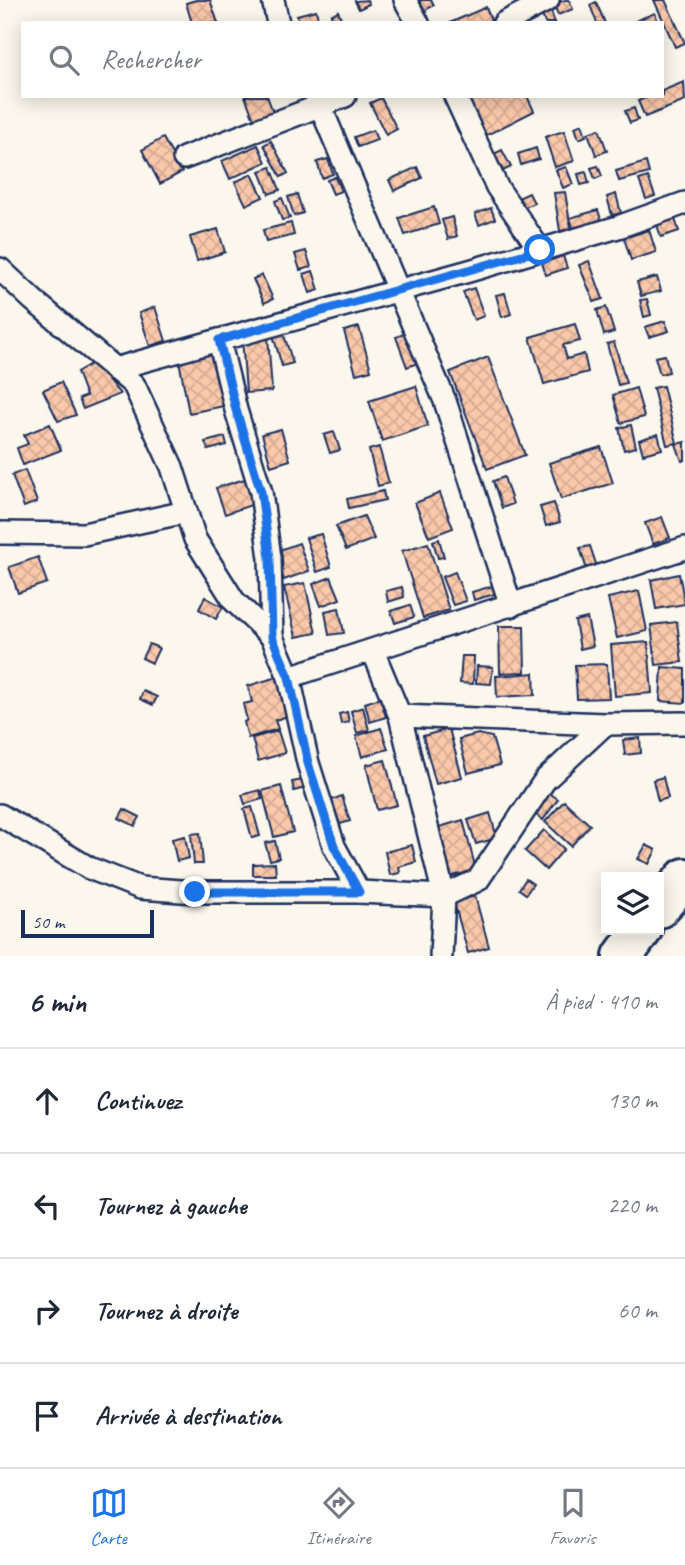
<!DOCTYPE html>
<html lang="fr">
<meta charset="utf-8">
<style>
body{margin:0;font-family:Caveat,sans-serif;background:#f6f6f7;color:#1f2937}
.controls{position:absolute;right:21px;bottom:21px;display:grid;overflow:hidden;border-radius:0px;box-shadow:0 4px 18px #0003}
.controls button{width:63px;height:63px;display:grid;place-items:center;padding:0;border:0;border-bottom:2px solid #e0e1e3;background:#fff;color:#1f2937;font:35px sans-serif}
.scale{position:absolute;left:21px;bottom:18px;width:133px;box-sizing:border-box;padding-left:7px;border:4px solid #1b2f5e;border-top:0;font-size:19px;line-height:24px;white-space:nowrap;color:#1b2f5e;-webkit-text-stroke:5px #fbf7ec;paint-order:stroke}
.stop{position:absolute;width:21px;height:21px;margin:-16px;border:5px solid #1a73e8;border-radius:50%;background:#fff}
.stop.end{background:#1a73e8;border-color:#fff;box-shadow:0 2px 7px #0008}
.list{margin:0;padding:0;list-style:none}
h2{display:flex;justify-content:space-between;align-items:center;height:91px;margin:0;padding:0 28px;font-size:30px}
h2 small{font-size:23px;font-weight:400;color:#747a83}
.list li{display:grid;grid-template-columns:46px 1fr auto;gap:21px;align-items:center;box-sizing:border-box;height:105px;padding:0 28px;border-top:2px solid #e0e1e3}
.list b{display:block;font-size:26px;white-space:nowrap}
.list em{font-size:23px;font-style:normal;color:#747a83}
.icon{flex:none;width:38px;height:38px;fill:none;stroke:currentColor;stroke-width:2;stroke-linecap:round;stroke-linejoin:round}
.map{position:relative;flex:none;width:685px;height:956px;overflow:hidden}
.search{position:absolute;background:#fff;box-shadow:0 4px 18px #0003;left:21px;right:21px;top:21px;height:77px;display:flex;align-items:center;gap:18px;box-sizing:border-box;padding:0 24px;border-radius:0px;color:#747a83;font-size:26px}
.sheet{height:511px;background:#fff}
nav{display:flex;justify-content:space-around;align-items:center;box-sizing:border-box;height:98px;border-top:2px solid #e0e1e3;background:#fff;font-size:19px;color:#747a83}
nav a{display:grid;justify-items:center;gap:4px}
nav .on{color:#1a73e8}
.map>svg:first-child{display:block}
.building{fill:url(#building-cross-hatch);stroke:#1b2f5e;stroke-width:2}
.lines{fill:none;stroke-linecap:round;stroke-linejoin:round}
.street-casing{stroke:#1b2f5e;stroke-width:26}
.highway-casing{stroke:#1b2f5e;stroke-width:44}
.street{stroke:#fbf7ec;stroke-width:21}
.highway{stroke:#fbf7ec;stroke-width:38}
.route{stroke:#1a73e8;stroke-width:9}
</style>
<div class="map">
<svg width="685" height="956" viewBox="0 0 685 956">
<defs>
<pattern id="building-cross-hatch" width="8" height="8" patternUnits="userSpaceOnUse" patternTransform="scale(1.75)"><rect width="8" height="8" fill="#fac8aa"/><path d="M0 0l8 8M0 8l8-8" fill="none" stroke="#d6ac95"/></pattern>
</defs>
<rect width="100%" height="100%" fill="#fbf7ec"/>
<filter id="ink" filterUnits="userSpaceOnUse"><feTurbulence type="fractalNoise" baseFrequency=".0143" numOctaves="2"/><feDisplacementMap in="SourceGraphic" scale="14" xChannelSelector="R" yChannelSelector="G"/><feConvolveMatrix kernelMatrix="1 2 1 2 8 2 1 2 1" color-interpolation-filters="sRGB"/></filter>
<g filter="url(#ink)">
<g class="building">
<polygon points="196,0 210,0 218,23 192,23 186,3"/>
<polygon points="367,0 369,4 359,9 355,1"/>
<polygon points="418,0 431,0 434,5 424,11"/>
<polygon points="565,0 569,0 573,9 558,15 553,4"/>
<polygon points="654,0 665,0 685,43 675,47"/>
<polygon points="596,2 605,23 597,23 590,5"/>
<polygon points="486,7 491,20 485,23 450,23"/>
<polygon points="316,10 318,19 300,23 297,15"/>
<polygon points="338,11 343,23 335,23 331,15"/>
<polygon points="551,12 555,23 545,23 542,15"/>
<polygon points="655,13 658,23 638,23 637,20"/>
<polygon points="684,82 685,101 645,117 638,101 650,96 662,96 662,91"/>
<polygon points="245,96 267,96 276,120 257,127"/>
<polygon points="527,96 534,111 485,136 466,97"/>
<polygon points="381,98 397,129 386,135 370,103"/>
<polygon points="634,108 638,120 630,123 625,111"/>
<polygon points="582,124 586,136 579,139 575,127"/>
<polygon points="599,129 607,151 596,155 588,133"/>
<polygon points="373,130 377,140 358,147 354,137"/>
<polygon points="564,131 574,161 555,167 545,137"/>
<polygon points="163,138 182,172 160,184 142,150"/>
<polygon points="271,141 288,173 281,177 264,145"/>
<polygon points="258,145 266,162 230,179 222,161"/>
<polygon points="536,148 539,159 521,165 518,154"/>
<polygon points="502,150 511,167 503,171 494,154"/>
<polygon points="328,159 333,174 322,178 317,162"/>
<polygon points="646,162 649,173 619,181 616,171"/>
<polygon points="598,166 602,176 595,179 591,168"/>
<polygon points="271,167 280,190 269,194 260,171"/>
<polygon points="417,167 422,178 394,191 389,180"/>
<polygon points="566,167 573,184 563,188 556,170"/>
<polygon points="586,172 589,183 581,185 578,174"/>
<polygon points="252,174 263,197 246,205 235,182"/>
<polygon points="335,177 341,191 333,194 327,180"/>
<polygon points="648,177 655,196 646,199 639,180"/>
<polygon points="565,192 571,229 560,231 554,193"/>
<polygon points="529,193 534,203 521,209 516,199"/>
<polygon points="297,194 303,213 294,216 288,197"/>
<polygon points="616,194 621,213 612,215 607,197"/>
<polygon points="282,198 290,218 282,220 275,201"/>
<polygon points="434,207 439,224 405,235 399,218"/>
<polygon points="491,208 495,219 479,225 475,214"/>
<polygon points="598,210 604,229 576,237 570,218"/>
<polygon points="452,217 457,236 448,239 442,220"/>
<polygon points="675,219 679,231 661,237 657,225"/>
<polygon points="291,223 294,235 266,242 263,230"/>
<polygon points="218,229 225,252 197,261 190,237"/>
<polygon points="649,230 656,252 631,260 624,238"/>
<polygon points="306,251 311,267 300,270 295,254"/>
<polygon points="563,256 567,268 546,275 542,263"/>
<polygon points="589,261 603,299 594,302 579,265"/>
<polygon points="313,271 319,290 310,293 304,274"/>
<polygon points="262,275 273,299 264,303 253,279"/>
<polygon points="657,277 661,291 641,296 637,282"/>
<polygon points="474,288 484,316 474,320 463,292"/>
<polygon points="505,293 511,314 502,317 496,295"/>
<polygon points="647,299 651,315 644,317 640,300"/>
<polygon points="155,307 166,341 150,346 139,313"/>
<polygon points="606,307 614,332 604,335 597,310"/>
<polygon points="665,321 669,331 649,337 645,327"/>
<polygon points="575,324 580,341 563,345 567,359 584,354 588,372 544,384 530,337"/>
<polygon points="359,327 371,370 356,374 344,331"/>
<polygon points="283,332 293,363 282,366 273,335"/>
<polygon points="406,333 418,363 407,367 396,337"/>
<polygon points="268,336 272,391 246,393 242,338"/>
<polygon points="614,342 626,383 618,385 607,344"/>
<polygon points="213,348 224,406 189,413 178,355"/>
<polygon points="665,355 669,372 660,374 655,357"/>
<polygon points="488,357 525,455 487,469 450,372"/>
<polygon points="94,362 120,394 83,409 79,399 86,396 77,372"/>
<polygon points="61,382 76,415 58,421 43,390"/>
<polygon points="416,386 428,426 382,441 369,401"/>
<polygon points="663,386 677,443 667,445 653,388"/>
<polygon points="636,388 644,417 621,423 613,395"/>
<polygon points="50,424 61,450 23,465 17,448 28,444 24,435"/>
<polygon points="631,425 636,447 624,450 619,428"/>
<polygon points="281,429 290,460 271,466 262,434"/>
<polygon points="334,432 340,450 330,453 324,435"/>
<polygon points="658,434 662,449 643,454 639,440"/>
<polygon points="225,437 227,445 208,450 205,442"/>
<polygon points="685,442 685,460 682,461 676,444"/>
<polygon points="379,447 389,483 378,486 369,450"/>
<polygon points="601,447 613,483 561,499 549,463"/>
<polygon points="25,470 37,502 24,507 12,475"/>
<polygon points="251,477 260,502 225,514 216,488"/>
<polygon points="504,477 513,504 502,508 493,481"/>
<polygon points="383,491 385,500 349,508 347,499"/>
<polygon points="440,493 453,528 429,537 415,503"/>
<polygon points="554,503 560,522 546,526 540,507"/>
<polygon points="364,516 374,539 346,550 336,526"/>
<polygon points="662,517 670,538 653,544 645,523"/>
<polygon points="321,534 331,567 317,572 306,538"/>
<polygon points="439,539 444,557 438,558 433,541"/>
<polygon points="299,543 309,571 284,580 274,552"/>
<polygon points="428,543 449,610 423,618 402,551"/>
<polygon points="590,546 597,567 587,570 580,548"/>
<polygon points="38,557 47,583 18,593 9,567"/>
<polygon points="455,572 466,601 453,605 442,577"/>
<polygon points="679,574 685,604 656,609 651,580"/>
<polygon points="331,577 340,599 321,606 313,584"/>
<polygon points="305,583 316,633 296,637 284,587"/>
<polygon points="496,585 498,593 474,600 472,592"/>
<polygon points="402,587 404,597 388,602 386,591"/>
<polygon points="639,591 647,631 617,638 608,598"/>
<polygon points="205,597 223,607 216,619 199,609"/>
<polygon points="410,605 414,617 395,623 391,611"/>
<polygon points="339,608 344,633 329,635 325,611"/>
<polygon points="587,618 593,646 580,649 575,621"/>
<polygon points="677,622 682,662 656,665 651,625"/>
<polygon points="499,626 524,626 525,672 500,673"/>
<polygon points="648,642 652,693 615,696 611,645"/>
<polygon points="149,644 159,648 152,663 142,658"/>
<polygon points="462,656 474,656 473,684 460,683"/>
<polygon points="607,664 609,698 577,699 575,665"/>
<polygon points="477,666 493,667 491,684 476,683"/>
<polygon points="662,667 685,669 685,703 660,701"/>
<polygon points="534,673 535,695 497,697 496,676"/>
<polygon points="277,677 288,716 275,720 278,729 248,738 244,722 247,720 243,704 252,702 248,686"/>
<polygon points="143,691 157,697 153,705 140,699"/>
<polygon points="380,698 386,717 370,722 365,703"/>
<polygon points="363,707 369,730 357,733 351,711"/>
<polygon points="347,712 349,722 341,724 339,714"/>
<polygon points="381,728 388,749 362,757 356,736"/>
<polygon points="449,729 462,777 436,784 423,736"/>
<polygon points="278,731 285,753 258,761 252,738"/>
<polygon points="478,734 492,737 500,765 468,773 459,739"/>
<polygon points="640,738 641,753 625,755 623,740"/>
<polygon points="385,760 397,805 377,810 366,765"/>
<polygon points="663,777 668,798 658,801 653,780"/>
<polygon points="303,780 305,788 294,791 292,782"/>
<polygon points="281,786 293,832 274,837 262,791"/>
<polygon points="260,790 262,799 245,804 242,795"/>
<polygon points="549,793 558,799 543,820 535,814"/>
<polygon points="342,796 350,821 340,824 331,800"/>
<polygon points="564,801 590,825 571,846 545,822"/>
<polygon points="252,807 260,836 252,838 244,809"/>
<polygon points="124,809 140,817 135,826 119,818"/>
<polygon points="490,813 497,838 476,844 468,820"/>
<polygon points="463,820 476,870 449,877 436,828"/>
<polygon points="544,830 564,849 546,870 525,851"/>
<polygon points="200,833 203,864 194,864 191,834"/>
<polygon points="185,836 189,858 177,861 172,839"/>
<polygon points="275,841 279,858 270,860 265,843"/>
<polygon points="412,845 416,862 399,867 400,873 390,875 385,852"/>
<polygon points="646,845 656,850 649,864 638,859"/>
<polygon points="275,863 276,875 253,875 253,864"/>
<polygon points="526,879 533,884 526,894 519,889"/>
<polygon points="475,896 489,947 468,953 454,902"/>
</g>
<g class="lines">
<g class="street-casing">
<g id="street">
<polyline points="273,0 278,23"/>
<polyline points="405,0 418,23"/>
<polyline points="504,23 548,0"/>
<polyline points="316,96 445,401 511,606"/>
<polyline points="455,96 497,187 540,250"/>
<polyline points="184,158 345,96"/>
<polyline points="0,269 33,300 134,385 172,467 195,539 234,601 272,637 289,677 308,763 334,846 359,892"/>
<polyline points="219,340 236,410 261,492 270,558 272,637"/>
<polyline points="114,369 469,271 618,227 685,203"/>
<polyline points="0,533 84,534 186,512"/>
<polyline points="373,651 400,716 444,896 441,956"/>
<polyline points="289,677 685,548"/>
<polyline points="400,716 605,724 685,723"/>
<polyline points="0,815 89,868 140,888 195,892 359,892 444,896 478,880 545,780 605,724"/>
</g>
</g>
<g class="highway-casing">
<g id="highway">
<polyline points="659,908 685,878"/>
<polyline points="623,956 642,930"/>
</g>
</g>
<use href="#street" class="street"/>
<use href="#highway" class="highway"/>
</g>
</g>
<g class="lines" filter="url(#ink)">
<polyline class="route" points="195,892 359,892 334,846 308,763 289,677 272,637 270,558 261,492 236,410 219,340 540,250"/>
</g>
</svg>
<div class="controls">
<button><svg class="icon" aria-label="layers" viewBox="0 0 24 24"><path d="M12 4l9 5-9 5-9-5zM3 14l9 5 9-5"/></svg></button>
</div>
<div class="scale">50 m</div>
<div class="stop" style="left:540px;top:250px"></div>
<div class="stop end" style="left:195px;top:892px"></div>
<div class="search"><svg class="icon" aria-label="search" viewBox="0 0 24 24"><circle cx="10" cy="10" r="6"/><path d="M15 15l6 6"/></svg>Rechercher</div>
</div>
<section class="sheet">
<h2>6 min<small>À pied · 410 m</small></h2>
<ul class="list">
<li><svg class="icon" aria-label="ahead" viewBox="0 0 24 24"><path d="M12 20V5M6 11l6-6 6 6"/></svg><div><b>Continuez</b></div><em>130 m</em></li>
<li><svg class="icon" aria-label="left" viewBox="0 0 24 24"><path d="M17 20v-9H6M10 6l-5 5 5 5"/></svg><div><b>Tournez à gauche</b></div><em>220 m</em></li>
<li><svg class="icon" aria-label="right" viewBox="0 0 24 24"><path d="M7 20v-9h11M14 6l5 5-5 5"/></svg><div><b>Tournez à droite</b></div><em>60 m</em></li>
<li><svg class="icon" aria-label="arrive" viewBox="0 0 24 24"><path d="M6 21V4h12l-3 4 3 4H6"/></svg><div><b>Arrivée à destination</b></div></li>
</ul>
</section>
<nav>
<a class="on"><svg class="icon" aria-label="map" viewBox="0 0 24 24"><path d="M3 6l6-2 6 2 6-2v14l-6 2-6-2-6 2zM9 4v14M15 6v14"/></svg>Carte</a>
<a><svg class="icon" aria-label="directions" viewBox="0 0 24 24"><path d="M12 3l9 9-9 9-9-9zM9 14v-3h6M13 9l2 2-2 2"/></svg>Itinéraire</a>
<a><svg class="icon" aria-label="saved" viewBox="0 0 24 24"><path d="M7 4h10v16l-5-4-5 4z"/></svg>Favoris</a>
</nav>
